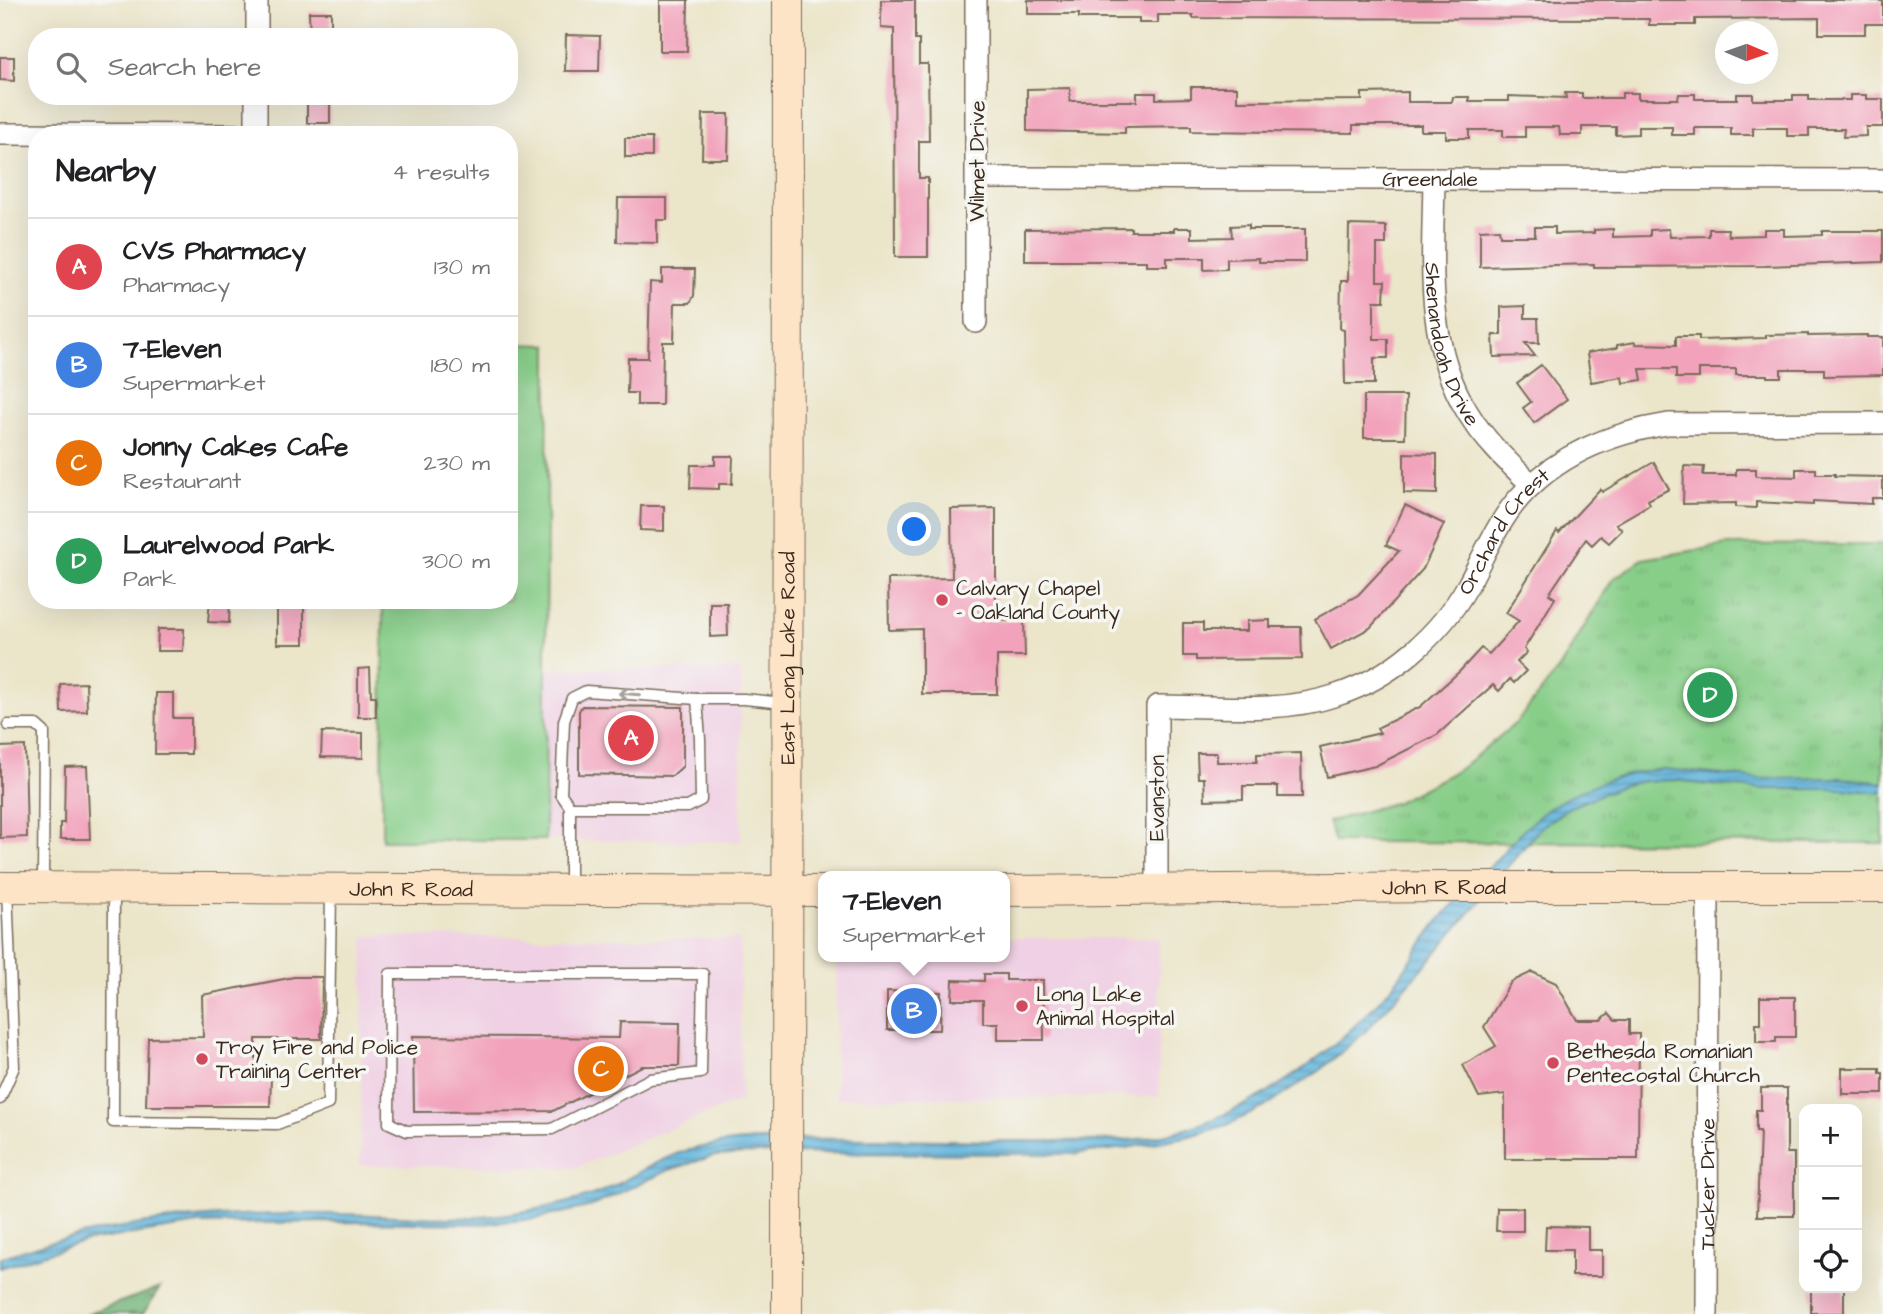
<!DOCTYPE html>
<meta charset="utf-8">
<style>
body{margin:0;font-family:"Architects Daughter",sans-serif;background:#f2f2f2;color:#202124}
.controls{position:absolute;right:21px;bottom:21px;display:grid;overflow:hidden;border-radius:14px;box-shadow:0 7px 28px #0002}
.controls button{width:63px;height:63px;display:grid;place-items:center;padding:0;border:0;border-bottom:2px solid #e0e0e0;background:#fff;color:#202124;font:35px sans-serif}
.compass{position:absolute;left:1715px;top:21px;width:63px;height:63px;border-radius:50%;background:#fff;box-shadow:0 7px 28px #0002;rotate:92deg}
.you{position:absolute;left:915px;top:530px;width:24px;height:24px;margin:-18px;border:5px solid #fff;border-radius:50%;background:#1a73e8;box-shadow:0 0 0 10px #1a73e833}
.badge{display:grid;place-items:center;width:46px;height:46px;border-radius:50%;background:#7c3aed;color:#fff;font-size:23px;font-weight:700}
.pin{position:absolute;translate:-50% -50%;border:4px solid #fff;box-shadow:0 2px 7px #0006}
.popup{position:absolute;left:818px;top:871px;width:192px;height:91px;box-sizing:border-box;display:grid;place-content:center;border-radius:14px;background:#fff;filter:drop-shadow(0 2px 5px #0005);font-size:23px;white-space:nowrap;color:#757577}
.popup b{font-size:26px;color:#202124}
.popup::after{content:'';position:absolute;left:50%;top:100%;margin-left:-14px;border:14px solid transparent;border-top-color:#fff}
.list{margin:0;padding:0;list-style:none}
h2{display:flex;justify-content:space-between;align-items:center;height:91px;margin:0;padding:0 28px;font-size:30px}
h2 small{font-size:23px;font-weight:400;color:#757577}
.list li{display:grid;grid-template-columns:46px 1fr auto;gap:21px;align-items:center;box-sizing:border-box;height:98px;padding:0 28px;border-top:2px solid #e0e0e0}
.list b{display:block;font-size:26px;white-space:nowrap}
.list p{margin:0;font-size:23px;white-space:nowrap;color:#757577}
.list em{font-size:23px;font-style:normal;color:#757577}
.icon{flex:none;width:38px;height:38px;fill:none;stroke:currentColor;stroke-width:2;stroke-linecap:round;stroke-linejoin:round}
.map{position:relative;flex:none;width:1883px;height:1314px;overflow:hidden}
.search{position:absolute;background:#fff;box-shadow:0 7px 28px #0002;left:28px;top:28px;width:490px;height:77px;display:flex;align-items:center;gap:18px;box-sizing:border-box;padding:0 24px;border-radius:28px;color:#757577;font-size:26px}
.panel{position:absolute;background:#fff;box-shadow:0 7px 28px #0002;left:28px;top:126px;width:490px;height:483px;border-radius:28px}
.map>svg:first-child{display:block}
.built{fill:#f0d0e4}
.green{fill:#88ce89;stroke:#627c54;stroke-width:2}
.forest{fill:url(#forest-crowns);stroke:#546e4a;stroke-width:2}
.park{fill:url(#park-tufts);stroke:#627c54;stroke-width:2}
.water{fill:url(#water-rules);stroke:#4e707e;stroke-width:2}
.building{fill:#f2a2bb}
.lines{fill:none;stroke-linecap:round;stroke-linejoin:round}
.service-casing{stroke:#796b5a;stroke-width:13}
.minor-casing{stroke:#796b5a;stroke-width:24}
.secondary-casing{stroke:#796b5a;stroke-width:32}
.service{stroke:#fff;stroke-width:10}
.minor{stroke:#fff;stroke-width:21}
.secondary{stroke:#fee4c6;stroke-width:30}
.oneway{stroke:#a79f9a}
.poi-dot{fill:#d1495b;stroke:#f6f6f2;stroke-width:2.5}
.labels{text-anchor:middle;stroke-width:7;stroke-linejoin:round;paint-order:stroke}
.street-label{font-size:21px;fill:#3b2a1e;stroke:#f6f6f2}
.poi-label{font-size:21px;fill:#3b2a1e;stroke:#f6f6f2;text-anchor:start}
</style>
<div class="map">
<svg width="1883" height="1314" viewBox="0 0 1883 1314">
<defs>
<pattern id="forest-crowns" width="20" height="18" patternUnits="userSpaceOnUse" patternTransform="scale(1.75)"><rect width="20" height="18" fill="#6eb175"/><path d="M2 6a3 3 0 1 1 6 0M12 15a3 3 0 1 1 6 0" fill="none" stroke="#5c905f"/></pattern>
<pattern id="park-tufts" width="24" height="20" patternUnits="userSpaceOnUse" patternTransform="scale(1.75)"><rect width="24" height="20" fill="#88ce89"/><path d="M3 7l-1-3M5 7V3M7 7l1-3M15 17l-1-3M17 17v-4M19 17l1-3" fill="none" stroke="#76b176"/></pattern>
<pattern id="water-rules" width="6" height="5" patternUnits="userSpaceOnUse" patternTransform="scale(1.75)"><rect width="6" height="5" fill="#61b5dd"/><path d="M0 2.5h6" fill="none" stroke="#5193b3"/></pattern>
</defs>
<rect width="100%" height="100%" fill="#f6f6f2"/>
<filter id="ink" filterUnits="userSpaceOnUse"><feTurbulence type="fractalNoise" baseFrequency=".0143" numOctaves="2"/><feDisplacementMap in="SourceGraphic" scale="14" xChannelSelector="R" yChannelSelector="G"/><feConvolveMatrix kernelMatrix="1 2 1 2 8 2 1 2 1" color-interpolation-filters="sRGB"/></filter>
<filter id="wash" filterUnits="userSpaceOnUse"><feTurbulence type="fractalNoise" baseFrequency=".00686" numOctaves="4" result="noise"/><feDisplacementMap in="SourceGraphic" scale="28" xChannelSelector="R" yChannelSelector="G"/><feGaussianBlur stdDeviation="1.57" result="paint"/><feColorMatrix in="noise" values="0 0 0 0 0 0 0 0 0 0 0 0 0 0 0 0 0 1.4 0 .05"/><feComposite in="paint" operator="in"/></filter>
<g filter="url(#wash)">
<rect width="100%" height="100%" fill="#ebe5c9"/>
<g class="built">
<polygon points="545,669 741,669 741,842 545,840"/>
<polygon points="364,936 740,939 741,1100 575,1168 360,1165"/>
<polygon points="1005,938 1159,938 1159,1097 836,1098 836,957 1005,957"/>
</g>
<polygon class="green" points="509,344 548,345 545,840 382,840 383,600 509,600"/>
<polygon class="forest" points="160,1288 143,1314 86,1314"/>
<polygon class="park" points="1883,544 1883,843 1335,842 1328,822 1397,802 1460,769 1516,723 1560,667 1613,579 1643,559 1727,545"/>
<path class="water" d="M 1664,769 L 1761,779 L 1841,778 L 1883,783 L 1883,793 L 1841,789 L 1760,789 L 1698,784 L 1680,780 L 1645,781 L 1624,785 L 1568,808 L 1540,828 L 1431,959 L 1364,1033 L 1318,1072 L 1263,1108 L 1227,1125 L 1186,1137 L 1126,1148 L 1073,1154 L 760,1153 L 714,1156 L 669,1170 L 592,1206 L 535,1219 L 481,1224 L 342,1222 L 199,1224 L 87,1241 L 0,1268 L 0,1258 C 114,1218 223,1212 343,1214 C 397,1215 454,1222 507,1214 C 540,1209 574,1203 605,1190 C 630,1179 653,1162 679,1153 C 704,1145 733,1141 760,1140 C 854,1136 949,1142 1043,1141 C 1085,1140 1130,1144 1171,1133 C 1256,1111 1332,1055 1389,990 C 1407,969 1420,944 1437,923 C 1452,904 1471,887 1487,870 C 1504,852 1519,832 1538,817 C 1573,788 1620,773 1664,769 Z"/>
<g id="blocks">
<g class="building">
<polygon points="660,0 688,0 687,51 660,51"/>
<polygon points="881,0 915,0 915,40 919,40 919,64 928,64 929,141 919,141 919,178 928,178 928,257 895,257 894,29 881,28"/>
<polygon points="1028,0 1840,0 1883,1 1883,24 1865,24 1865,34 1819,34 1819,18 1695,19 1695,25 1649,25 1649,19 1193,18 1193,15 1158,15 1158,23 1139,23 1139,18 1079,18 1079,14 1028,14"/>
<polygon points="309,12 331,12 331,37 310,37"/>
<polygon points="566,35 600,36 599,71 565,71"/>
<polygon points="0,57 14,57 14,81 0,80"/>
<polygon points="1191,87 1237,87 1237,101 1362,100 1362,93 1408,92 1408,102 1452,102 1453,97 1469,97 1469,101 1509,101 1509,96 1566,98 1565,93 1582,93 1582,98 1622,98 1622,93 1638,93 1638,99 1678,99 1679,94 1695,94 1695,99 1737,99 1737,94 1753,94 1753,100 1793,100 1793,95 1809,95 1809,100 1850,100 1850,95 1866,95 1866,99 1883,99 1883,127 1866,127 1866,136 1843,137 1844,129 1809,129 1809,136 1787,136 1787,128 1753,128 1753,135 1731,135 1731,128 1695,128 1695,135 1672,135 1672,127 1638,127 1638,134 1616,135 1616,127 1582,127 1582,135 1560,135 1559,127 1525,127 1525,137 1503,137 1503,130 1469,130 1469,138 1446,138 1446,131 1421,131 1421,125 1353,125 1353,133 1191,131 1191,126 1125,127 1125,133 1027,131 1027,89 1070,88 1070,101 1137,101 1137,93 1156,93 1156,99 1191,98"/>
<rect x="307" y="96" width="23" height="27"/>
<polygon points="703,114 729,114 728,159 702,159"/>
<rect x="625" y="138" width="27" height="19"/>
<polygon points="618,198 667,198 667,220 657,220 657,243 617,242"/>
<polygon points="1249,225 1249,229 1305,229 1305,262 1259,262 1259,258 1227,259 1227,269 1204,270 1204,258 1167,258 1167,266 1146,266 1146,261 1025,261 1025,229 1131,228 1131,231 1174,231 1174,228 1192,228 1192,238 1232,237 1231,226"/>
<polygon points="1349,225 1386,226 1386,244 1377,244 1377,281 1385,281 1384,301 1374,301 1374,339 1388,339 1388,358 1374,358 1374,384 1345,384 1344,330 1340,329 1341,281 1348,281"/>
<polygon points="1535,227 1555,227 1555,234 1594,233 1594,230 1613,229 1613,237 1650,236 1650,230 1669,229 1670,237 1709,236 1709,229 1728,229 1729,236 1764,235 1764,229 1784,229 1784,236 1822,235 1822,231 1883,231 1883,262 1765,266 1594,267 1594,264 1480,267 1480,230 1499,229 1500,236 1535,236"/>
<polygon points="662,269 695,269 694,296 690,303 675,303 674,342 663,342 662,405 637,405 637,393 627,393 628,358 648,358 650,282 662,283"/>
<polygon points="1525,306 1525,318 1538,318 1539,343 1525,343 1535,356 1494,357 1493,335 1501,335 1501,307"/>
<polygon points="1808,334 1808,336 1867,335 1867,337 1883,337 1883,375 1824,376 1824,369 1781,369 1781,377 1767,377 1767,375 1736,375 1736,369 1699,369 1699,378 1676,378 1676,369 1640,369 1642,380 1623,383 1622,377 1591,382 1587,353 1617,348 1617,345 1636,342 1636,344 1676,345 1676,336 1699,336 1699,340 1766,338 1766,335"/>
<polygon points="1541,365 1567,399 1534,423 1523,408 1531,402 1517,383"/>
<polygon points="1364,396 1406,396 1405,438 1364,438"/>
<polygon points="1404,453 1437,454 1437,494 1404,493"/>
<polygon points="715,456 733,456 732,484 719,484 719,489 690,488 691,465 715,465"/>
<polygon points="1654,462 1669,489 1648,500 1650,504 1616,524 1622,530 1609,543 1601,536 1592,545 1586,539 1549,594 1555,598 1524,649 1527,652 1517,662 1526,671 1514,683 1510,679 1499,691 1493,685 1437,735 1375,766 1327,777 1320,747 1380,733 1377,728 1420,707 1460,671 1481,648 1489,654 1519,621 1506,613 1557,531 1559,533 1600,489 1602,492"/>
<polygon points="1684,466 1704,467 1703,475 1736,475 1736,469 1756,469 1756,476 1796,477 1796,469 1816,469 1816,474 1835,474 1835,476 1883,477 1883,498 1872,498 1872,504 1813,501 1813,505 1756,502 1756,508 1736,507 1736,503 1683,504"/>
<polygon points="1405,505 1444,524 1423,569 1370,628 1331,649 1315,619 1358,595 1399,551 1386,545"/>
<polygon points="641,506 664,506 664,531 640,530"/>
<polygon points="996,508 996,621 1024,620 1025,656 997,656 997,694 922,694 922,629 889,630 888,579 952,578 951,509"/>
<polygon points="210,600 230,600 229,623 208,622"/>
<rect x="277" y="603" width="27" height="41"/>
<polygon points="710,603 727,603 728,636 710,637"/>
<polygon points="1270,620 1270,627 1301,627 1302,659 1196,660 1196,656 1183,656 1183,623 1203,623 1203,631 1247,631 1247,621"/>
<polygon points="158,629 184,629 183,651 157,651"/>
<polygon points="370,668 371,696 376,696 376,717 358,717 358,669"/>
<polygon points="86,683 87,711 61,712 60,684"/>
<polygon points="156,693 173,693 173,718 191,718 191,754 155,754"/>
<polygon points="582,706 683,707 683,766 672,776 579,774 579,711"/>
<polygon points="322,732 363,733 363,758 321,757"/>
<polygon points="25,746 27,837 0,838 0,747"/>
<polygon points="1197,753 1217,753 1217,762 1257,762 1257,754 1301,753 1302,797 1278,797 1278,786 1243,786 1243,799 1205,800 1204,778 1198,778"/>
<polygon points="87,766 90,839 60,839 60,823 64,823 65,767"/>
<polygon points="1532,972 1556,983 1577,1020 1601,1020 1609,1013 1615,1020 1629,1020 1629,1034 1639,1034 1638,1159 1505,1159 1505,1094 1479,1097 1463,1065 1496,1046 1484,1027 1511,982"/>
<polygon points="984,974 1006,974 1006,980 1043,980 1044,1040 998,1040 998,1023 983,1023 983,1000 952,1000 953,980 984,981"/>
<polygon points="294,977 322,977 321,1039 256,1039 256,1078 271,1078 270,1106 146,1106 148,1038 203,1037 202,995"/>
<polygon points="887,991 941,992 940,1030 887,1030"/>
<polygon points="1760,997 1795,997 1795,1037 1776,1037 1776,1042 1756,1042 1756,1023 1760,1023"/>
<polygon points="620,1022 680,1023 679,1066 642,1066 553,1111 414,1112 413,1036 619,1038"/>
<polygon points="1842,1068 1880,1068 1880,1073 1883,1073 1883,1094 1842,1094"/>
<polygon points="1761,1088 1787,1088 1787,1153 1794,1153 1794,1216 1757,1216 1760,1131 1756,1131 1756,1110 1761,1110"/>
<polygon points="1497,1208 1523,1208 1523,1231 1496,1231"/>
<polygon points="1546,1226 1588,1227 1588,1250 1602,1250 1602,1276 1572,1276 1572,1250 1545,1250"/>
<rect x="1811" y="1288" width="33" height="25"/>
</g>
</g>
</g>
<g filter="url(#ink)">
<use href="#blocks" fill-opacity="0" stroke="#796b5a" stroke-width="2"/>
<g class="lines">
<g class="service-casing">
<g id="service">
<polyline points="8,725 36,725 44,732 43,884"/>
<polyline points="570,807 561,794 564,721 572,698 586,691 697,699 744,699 784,703"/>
<polyline points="570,889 570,807 688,807 701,800 700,739 697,699"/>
<polyline points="114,890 113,1122 277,1124 328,1104 331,892"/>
<polygon points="390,974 703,974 701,1073 650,1079 552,1129 407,1131 389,1123"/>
<polyline points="0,1099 14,1067 7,888"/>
</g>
</g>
<g class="minor-casing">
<g id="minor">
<polyline points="257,37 257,0"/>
<polyline points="0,134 245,135"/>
<polyline points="256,135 256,96"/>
<path id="s1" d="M 977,178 L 1883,180"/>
<path id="s2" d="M 1434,179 C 1433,258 1424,342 1468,413 C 1485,441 1509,463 1532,485"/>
<polyline points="976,322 976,0"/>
<path id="s3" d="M 1157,891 L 1157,706 C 1216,706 1281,714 1337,695 C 1392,677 1440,635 1468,585 C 1484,556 1497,523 1519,498 C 1558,454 1611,433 1668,424 L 1883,423"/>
<path id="s4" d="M 1707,1314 L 1708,887"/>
</g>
</g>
<g class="secondary-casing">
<g id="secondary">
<path id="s5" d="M 0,887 L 823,891"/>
<path id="s6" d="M 1005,891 L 1443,887 L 1883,887"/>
<path id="s7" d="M 787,1314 L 788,0"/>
</g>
</g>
<use href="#service" class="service"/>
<use href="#minor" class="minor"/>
<use href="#secondary" class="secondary"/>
</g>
<defs><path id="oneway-shaft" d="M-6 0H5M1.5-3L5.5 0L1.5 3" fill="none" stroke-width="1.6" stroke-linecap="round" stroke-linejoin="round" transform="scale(1.75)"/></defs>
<use class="oneway" href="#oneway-shaft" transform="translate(629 694) rotate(-176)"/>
</g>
<g class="poi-dot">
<circle cx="942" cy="600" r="7"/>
<circle cx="1022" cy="1006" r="7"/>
<circle cx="202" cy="1059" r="7"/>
<circle cx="1553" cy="1063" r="7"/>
</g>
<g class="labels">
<g class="street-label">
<text transform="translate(977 161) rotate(-90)" y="7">Wilmet Drive</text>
<text dy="7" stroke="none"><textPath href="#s1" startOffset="453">Greendale</textPath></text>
<text dy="7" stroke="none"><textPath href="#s2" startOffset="168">Shenandoah Drive</textPath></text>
<text dy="7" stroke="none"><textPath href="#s3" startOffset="606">Orchard Crest</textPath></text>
<text dy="7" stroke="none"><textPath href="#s7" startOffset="656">East Long Lake Road</textPath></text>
<text transform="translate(1157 798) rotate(-90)" y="7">Evanston</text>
<text dy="7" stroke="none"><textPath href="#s6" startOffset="439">John R Road</textPath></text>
<text dy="7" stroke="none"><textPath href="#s5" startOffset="411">John R Road</textPath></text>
<text dy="7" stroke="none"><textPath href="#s4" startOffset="130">Tucker Drive</textPath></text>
</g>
<g class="poi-label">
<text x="956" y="595">Calvary Chapel<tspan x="956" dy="24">- Oakland County</tspan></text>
<text x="1036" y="1001">Long Lake<tspan x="1036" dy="24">Animal Hospital</tspan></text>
<text x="216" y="1054">Troy Fire and Police<tspan x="216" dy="24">Training Center</tspan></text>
<text x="1567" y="1058">Bethesda Romanian<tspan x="1567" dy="24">Pentecostal Church</tspan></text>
</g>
</g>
</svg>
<div class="controls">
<button>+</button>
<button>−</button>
<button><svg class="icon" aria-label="locate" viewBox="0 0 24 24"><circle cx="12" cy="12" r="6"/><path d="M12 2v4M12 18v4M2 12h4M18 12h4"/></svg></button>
</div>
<svg class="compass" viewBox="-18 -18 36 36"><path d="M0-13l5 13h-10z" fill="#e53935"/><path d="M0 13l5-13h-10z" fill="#757577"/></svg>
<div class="you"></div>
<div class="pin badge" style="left:631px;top:738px;background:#e0444e">A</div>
<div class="pin badge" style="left:914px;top:1011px;background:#3f7fe0">B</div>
<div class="popup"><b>7-Eleven</b>Supermarket</div>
<div class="pin badge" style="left:601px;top:1069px;background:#e8710a">C</div>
<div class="pin badge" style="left:1710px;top:695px;background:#2e9e5b">D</div>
<div class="search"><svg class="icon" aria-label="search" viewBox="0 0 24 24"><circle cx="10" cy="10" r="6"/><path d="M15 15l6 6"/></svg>Search here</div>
<section class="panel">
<h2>Nearby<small>4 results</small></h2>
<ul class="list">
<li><span class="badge" style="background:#e0444e">A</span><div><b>CVS Pharmacy</b><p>Pharmacy</p></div><em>130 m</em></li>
<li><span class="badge" style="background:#3f7fe0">B</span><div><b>7-Eleven</b><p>Supermarket</p></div><em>180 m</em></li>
<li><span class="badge" style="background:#e8710a">C</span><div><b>Jonny Cakes Cafe</b><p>Restaurant</p></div><em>230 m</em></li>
<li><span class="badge" style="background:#2e9e5b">D</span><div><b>Laurelwood Park</b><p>Park</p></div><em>300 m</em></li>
</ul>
</section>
</div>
